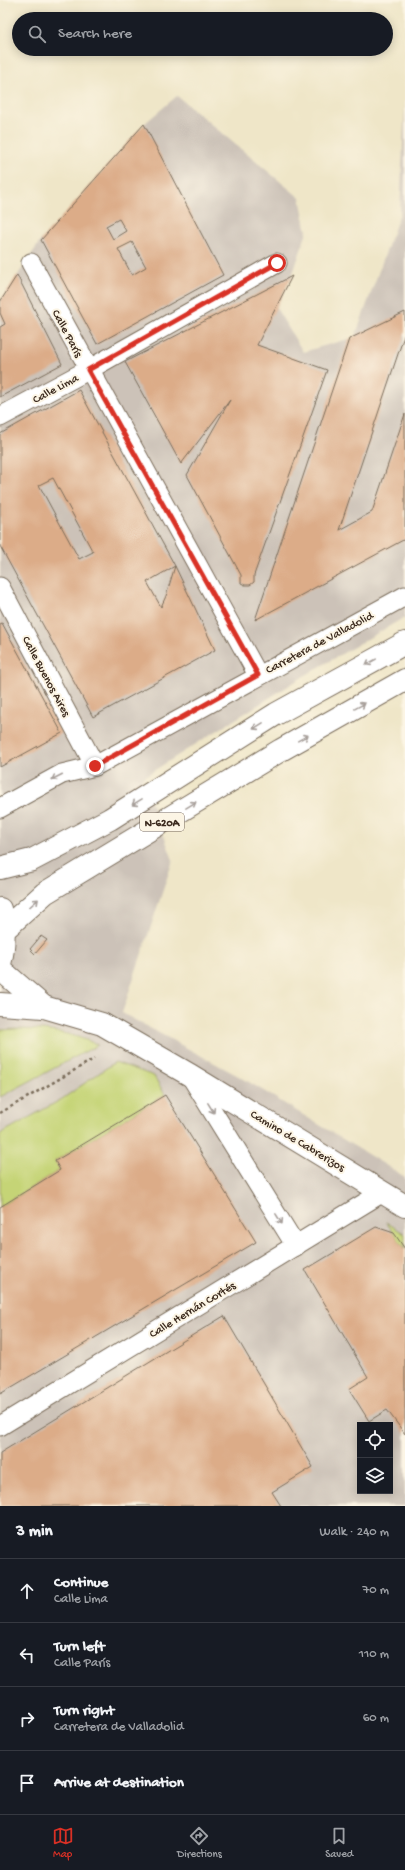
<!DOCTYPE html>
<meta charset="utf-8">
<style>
body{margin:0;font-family:"Gochi Hand",sans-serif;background:#242831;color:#f1f3f6}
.controls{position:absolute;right:12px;bottom:12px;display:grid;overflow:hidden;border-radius:0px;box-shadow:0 2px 10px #0003}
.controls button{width:36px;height:36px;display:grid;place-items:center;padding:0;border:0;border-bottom:1px solid #363941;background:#171b24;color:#f1f3f6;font:20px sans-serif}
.stop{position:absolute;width:12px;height:12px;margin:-9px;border:3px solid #d93025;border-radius:50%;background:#fff}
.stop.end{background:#d93025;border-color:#fff;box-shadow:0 1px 4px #0008}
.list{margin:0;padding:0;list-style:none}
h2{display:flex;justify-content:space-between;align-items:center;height:52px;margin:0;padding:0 16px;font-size:17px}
h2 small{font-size:13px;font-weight:400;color:#9ea1a6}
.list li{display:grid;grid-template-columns:26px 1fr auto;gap:12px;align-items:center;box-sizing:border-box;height:64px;padding:0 16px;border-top:1px solid #363941}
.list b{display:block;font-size:15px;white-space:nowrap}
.list p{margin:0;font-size:13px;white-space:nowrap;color:#9ea1a6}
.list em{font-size:13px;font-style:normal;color:#9ea1a6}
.icon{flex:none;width:22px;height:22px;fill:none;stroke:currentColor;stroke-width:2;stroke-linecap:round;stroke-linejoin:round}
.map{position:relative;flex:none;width:405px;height:1506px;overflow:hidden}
.search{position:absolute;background:#171b24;box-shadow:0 2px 10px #0003;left:12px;right:12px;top:12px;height:44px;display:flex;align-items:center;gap:10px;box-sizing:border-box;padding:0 14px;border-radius:22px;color:#9ea1a6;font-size:15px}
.sheet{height:308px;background:#171b24}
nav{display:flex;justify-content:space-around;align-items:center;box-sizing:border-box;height:56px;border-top:1px solid #363941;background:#171b24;font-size:11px;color:#9ea1a6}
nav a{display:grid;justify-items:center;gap:2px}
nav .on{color:#d93025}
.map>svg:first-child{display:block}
.industrial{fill:#ccc2b8;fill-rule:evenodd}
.green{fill:#c5d476;stroke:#807f4a}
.building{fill:#dcac88;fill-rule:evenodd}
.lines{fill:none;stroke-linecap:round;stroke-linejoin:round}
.street-casing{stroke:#7a6c5a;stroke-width:21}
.secondary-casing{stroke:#7a6c5a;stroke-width:24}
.highway-casing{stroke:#7a6c5a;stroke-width:24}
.path{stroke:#7a6c5a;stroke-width:2.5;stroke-dasharray:3 3;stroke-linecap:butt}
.street{stroke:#fff;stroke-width:19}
.secondary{stroke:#fff;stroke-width:22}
.highway{stroke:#fff;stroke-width:22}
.oneway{stroke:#a79f9a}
.route{stroke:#d93025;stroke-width:5}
.labels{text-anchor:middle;stroke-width:4;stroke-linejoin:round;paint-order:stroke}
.shield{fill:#fcf5e5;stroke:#75675a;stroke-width:1}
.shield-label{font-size:11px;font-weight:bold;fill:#3b2a1e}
.street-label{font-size:12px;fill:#3b2a1e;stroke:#fcf5e5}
</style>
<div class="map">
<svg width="405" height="1506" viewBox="0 0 405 1506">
<rect width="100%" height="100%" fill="#fcf5e5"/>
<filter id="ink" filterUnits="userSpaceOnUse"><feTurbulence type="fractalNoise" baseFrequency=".025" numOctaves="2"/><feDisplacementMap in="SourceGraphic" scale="8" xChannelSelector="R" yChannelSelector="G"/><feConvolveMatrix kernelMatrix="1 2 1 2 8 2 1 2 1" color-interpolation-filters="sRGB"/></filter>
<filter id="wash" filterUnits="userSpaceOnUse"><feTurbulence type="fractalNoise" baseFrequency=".012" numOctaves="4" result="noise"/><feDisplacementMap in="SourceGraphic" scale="16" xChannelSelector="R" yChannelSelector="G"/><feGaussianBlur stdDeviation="0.9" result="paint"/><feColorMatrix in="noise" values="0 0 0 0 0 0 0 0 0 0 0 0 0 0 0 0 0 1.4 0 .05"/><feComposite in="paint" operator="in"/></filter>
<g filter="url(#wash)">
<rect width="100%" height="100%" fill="#efe6c8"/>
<path class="industrial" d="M 177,96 L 300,198 L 307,232 L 292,276 L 276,308 L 303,352 L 355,337 L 400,213 L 405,101 L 405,617 L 304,676 L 142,778 L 173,860 L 122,1013 L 244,1079 L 405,1177 L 405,1506 L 0,1506 L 0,302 L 41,240 L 144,124 ZM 360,1425 L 390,1425 L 390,1491 L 360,1491 Z"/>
<g class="green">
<path d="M 16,1029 C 46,1029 71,1032 98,1045 L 0,1097 L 0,1030 Z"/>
<polygon points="115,1062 154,1076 165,1095 55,1161 60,1170 0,1207 0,1134 62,1099"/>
<polygon points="386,1222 405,1234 405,1249"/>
</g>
<g id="blocks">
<g class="building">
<path d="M 144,124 L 223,275 L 97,344 L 41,240 ZM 119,219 L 126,231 L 113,239 L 106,226 ZM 132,242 L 146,267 L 132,275 L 118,249 Z"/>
<polygon points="17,275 62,364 0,397 0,327 5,324 0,313 0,302"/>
<polygon points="292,276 257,345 327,370 254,575 254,582 250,585 245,585 241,583 241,575 187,475 230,400 181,464 125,362"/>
<polygon points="405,312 405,333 339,530 372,512 405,414 405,539 255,620 349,339"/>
<path d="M 79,390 L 175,566 L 215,650 L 93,717 L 0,546 L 0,434 ZM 53,478 L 93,552 L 79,559 L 39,485 ZM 175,566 L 166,596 L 161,607 L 147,582 Z"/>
<polygon points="2,623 62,733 0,767 0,624"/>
<polygon points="41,936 47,940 35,954 30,949"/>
<polygon points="165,1095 256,1242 0,1394 0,1207 60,1170 55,1161"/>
<polygon points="376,1227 394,1233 405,1249 405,1434 387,1410 369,1421 349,1389 368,1377 305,1270"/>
<polygon points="224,1316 313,1467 272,1492 281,1506 0,1506 0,1453"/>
</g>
</g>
</g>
<g filter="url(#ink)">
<use href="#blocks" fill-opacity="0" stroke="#7a6c5a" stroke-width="1"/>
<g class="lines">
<g class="street-casing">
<g id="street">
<polyline points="31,263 258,675"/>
<polyline points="0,417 88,370 277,263"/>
<polyline points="0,587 95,766"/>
<polyline points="0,808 62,774 95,766 405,596"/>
<polyline points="190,1075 296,1246"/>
<polyline points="0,1426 383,1192"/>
</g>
</g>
<g class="secondary-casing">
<g id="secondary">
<polyline points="0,969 44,1007"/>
<polyline points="0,1004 44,1007 102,1024 190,1075 405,1206"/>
</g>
</g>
<g class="highway-casing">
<g id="highway">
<polyline points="0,868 32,860 110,819 276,714 405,643"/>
<path d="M 0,909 C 5,928 5,945 0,964"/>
<polyline points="5,929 45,893 281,750 405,680"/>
</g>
</g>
<polyline class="path" points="0,1113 94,1059"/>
<use href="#street" class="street"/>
<use href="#secondary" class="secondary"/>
<use href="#highway" class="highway"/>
</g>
<defs><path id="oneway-shaft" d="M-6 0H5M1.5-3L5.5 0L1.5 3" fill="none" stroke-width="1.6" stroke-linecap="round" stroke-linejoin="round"/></defs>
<g class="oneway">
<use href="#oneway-shaft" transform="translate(371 662) rotate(151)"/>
<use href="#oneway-shaft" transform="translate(360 706) rotate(-29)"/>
<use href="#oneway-shaft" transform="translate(258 726) rotate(148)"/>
<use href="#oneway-shaft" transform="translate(303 738) rotate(-29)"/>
<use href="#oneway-shaft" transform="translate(57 777) rotate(153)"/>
<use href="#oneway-shaft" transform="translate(137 802) rotate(148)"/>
<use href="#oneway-shaft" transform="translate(191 805) rotate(-31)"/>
<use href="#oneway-shaft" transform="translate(34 903) rotate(-42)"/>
<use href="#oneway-shaft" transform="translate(211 1108) rotate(58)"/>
<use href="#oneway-shaft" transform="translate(279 1219) rotate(58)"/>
</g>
</g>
<g class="lines" filter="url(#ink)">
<polyline class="route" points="95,766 258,675 88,370 277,263"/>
</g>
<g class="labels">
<rect class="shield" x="140" y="813" width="44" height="18" rx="3"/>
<g class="shield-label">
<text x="162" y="826">N-620A</text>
</g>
<g class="street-label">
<text transform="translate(68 333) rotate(62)" y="4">Calle París</text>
<text transform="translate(55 388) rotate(-28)" y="4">Calle Lima</text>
<text transform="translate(319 642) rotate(-28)" y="4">Carretera de Valladolid</text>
<text transform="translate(47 676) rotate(62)" y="4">Calle Buenos Aires</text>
<text transform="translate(298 1140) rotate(31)" y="4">Camino de Cabrerizos</text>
<text transform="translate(192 1309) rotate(-31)" y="4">Calle Hernán Cortés</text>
</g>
</g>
</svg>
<div class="controls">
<button><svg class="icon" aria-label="locate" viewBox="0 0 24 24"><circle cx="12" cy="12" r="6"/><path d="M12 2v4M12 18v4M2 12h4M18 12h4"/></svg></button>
<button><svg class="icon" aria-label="layers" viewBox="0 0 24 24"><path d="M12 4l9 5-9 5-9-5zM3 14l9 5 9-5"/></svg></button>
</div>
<div class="stop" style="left:277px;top:263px"></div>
<div class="stop end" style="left:95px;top:766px"></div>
<div class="search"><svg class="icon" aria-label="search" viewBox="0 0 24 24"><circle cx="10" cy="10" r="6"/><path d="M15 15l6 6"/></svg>Search here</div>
</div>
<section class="sheet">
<h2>3 min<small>Walk · 240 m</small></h2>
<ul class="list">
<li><svg class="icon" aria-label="ahead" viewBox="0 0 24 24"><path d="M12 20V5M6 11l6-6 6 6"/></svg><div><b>Continue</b><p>Calle Lima</p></div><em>70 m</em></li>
<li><svg class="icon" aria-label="left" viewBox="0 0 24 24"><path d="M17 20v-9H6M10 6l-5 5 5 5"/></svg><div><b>Turn left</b><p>Calle París</p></div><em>110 m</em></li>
<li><svg class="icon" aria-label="right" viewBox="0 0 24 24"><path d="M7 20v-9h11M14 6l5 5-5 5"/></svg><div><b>Turn right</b><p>Carretera de Valladolid</p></div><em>60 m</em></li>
<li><svg class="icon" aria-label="arrive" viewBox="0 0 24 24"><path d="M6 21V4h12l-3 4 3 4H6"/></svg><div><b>Arrive at destination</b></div></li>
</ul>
</section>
<nav>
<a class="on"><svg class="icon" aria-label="map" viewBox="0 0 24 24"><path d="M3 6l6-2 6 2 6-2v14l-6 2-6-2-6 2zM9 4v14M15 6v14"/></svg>Map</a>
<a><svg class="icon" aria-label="directions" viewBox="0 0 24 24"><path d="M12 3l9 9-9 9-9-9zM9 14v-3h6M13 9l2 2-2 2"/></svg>Directions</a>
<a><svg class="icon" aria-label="saved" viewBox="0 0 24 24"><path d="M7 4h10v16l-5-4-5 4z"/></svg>Saved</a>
</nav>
